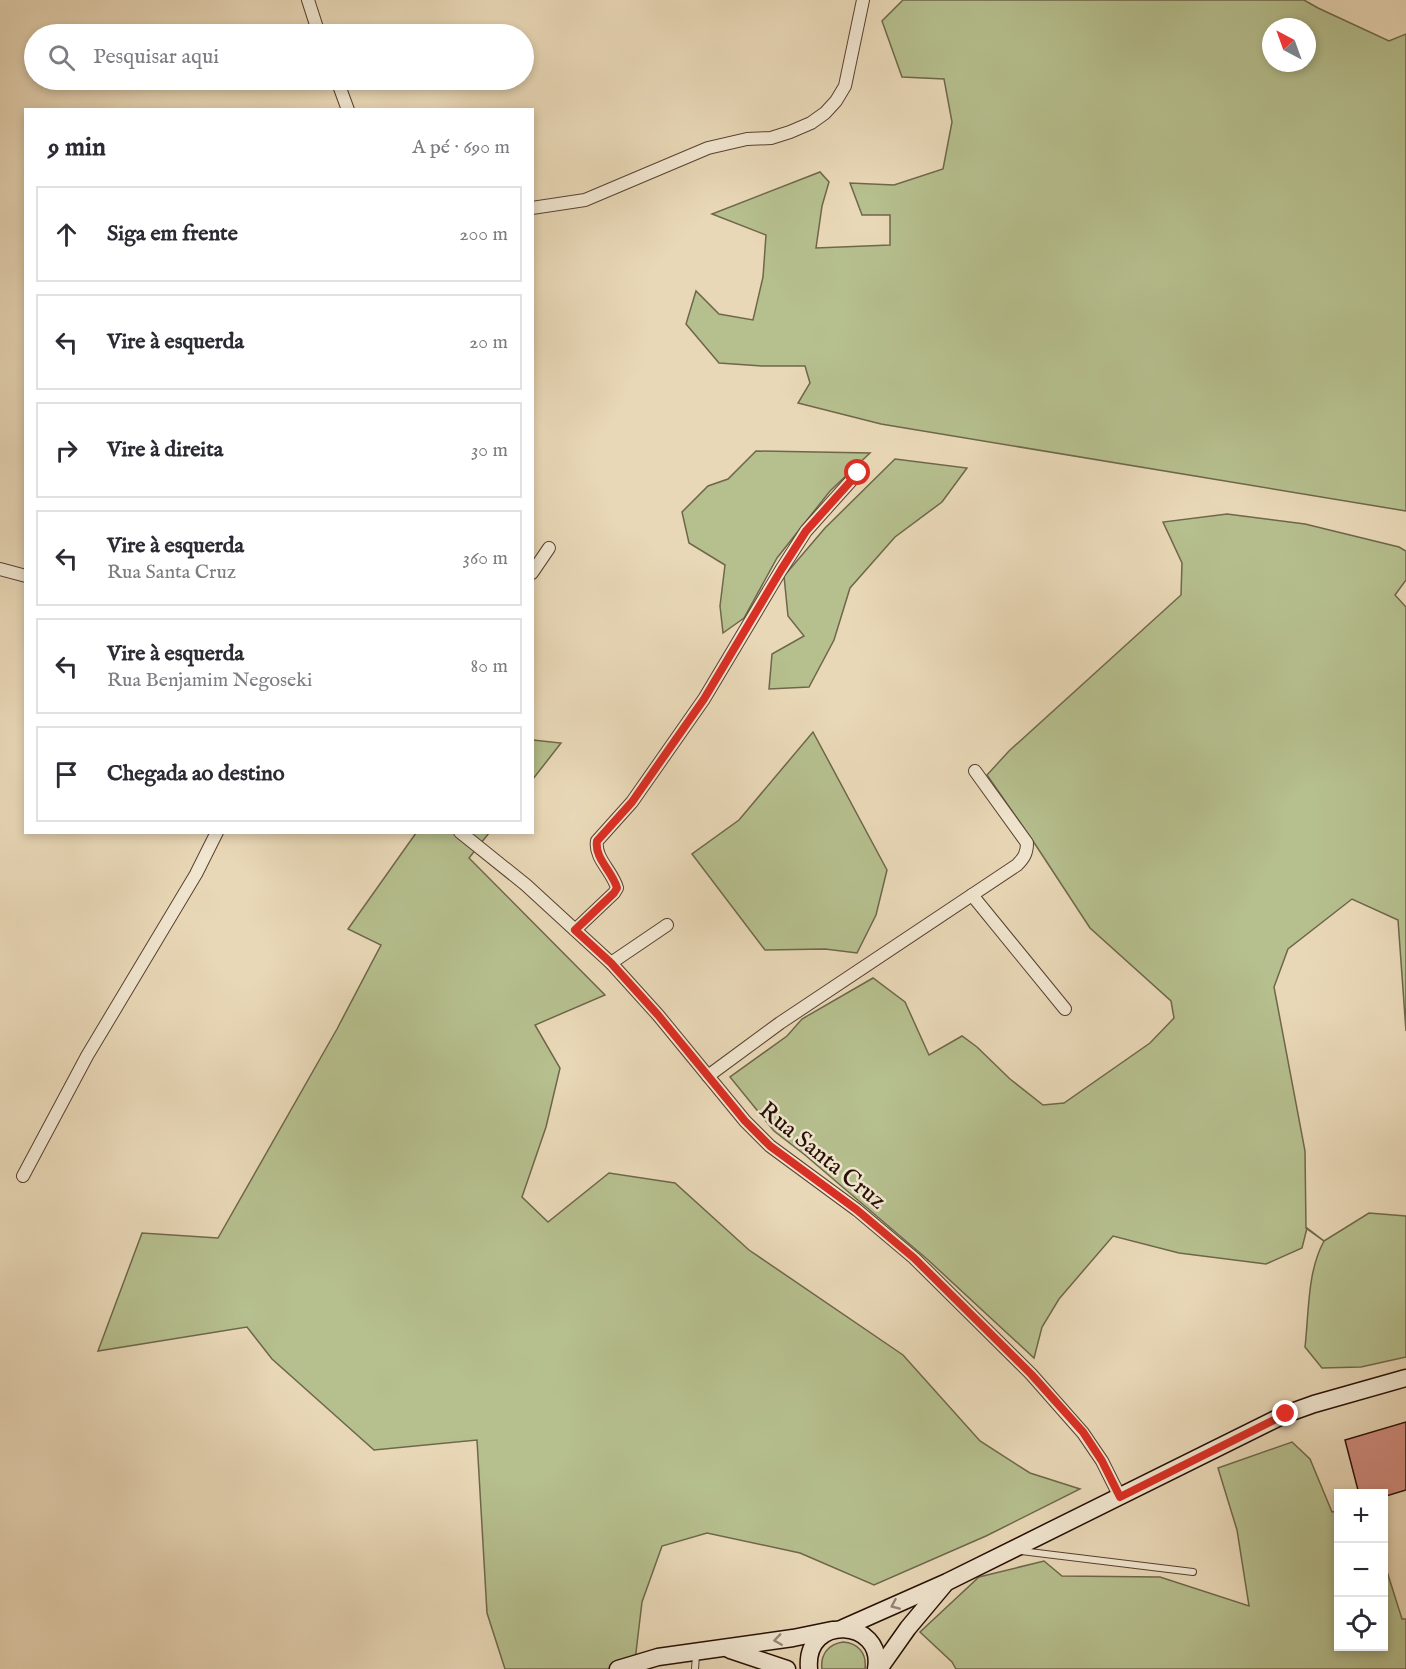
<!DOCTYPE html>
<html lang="pt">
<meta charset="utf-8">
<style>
body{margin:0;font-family:"IM FELL English",serif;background:#f7f7f7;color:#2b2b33}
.controls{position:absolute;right:18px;bottom:18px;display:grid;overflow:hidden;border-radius:0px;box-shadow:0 3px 9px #0003}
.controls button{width:54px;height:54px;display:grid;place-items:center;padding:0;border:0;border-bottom:2px solid #e1e1e2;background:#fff;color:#2b2b33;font:30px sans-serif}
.compass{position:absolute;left:1262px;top:18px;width:54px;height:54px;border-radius:50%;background:#fff;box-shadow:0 3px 9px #0003;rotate:319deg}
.stop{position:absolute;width:18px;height:18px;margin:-14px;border:4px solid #d93025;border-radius:50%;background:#fff}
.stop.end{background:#d93025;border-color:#fff;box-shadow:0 2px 6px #0008}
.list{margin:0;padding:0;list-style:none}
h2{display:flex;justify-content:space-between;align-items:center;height:78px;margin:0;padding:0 24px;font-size:26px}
h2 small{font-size:20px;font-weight:400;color:#7c7c81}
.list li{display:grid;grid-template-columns:39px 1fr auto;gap:18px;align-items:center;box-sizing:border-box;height:96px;margin:0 12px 12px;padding:0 12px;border:2px solid #e1e1e2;border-radius:0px}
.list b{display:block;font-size:22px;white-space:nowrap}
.list p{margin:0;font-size:20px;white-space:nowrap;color:#7c7c81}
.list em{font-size:20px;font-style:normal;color:#7c7c81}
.icon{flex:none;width:33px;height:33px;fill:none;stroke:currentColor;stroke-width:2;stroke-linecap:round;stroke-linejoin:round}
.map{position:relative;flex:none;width:1406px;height:1669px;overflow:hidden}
.search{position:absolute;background:#fff;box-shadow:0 3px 9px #0003;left:24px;top:24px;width:510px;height:66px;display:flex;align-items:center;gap:15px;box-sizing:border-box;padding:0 21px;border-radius:33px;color:#7c7c81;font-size:22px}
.panel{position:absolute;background:#fff;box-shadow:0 3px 9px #0003;left:24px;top:108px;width:510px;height:726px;border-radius:0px}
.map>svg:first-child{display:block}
.green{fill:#b6bf8e;stroke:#6e674a;stroke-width:1.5;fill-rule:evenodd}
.building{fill:#cf8a7c;stroke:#270f05;stroke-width:1.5}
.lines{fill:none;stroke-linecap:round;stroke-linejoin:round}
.lane-casing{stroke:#584132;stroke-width:8}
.street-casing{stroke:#584132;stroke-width:14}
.secondary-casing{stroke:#270f05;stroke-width:19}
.lane{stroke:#f1e6d0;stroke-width:6}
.street{stroke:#f1e6d0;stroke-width:12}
.secondary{stroke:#f1e6d0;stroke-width:16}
.oneway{stroke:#968575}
.route{stroke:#d93025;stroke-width:8}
.labels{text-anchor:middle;stroke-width:5;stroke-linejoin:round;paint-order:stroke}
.street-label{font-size:24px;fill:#270f05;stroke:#f1e6d0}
</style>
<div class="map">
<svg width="1406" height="1669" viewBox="0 0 1406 1669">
<rect width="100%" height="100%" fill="#e9d8b7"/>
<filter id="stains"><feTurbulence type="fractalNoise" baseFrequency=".00333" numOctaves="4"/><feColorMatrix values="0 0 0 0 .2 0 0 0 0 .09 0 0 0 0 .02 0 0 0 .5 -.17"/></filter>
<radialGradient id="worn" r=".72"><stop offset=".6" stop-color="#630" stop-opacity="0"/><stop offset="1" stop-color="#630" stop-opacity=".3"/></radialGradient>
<g class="green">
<path d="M 903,0 L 1304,0 L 1318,8 L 1389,41 L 1406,34 L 1406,511 L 881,424 L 798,403 L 810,383 L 805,366 L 762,366 L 719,363 L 686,324 L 696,291 L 719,314 L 753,320 L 763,277 L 766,235 L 712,214 L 820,172 L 829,182 L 822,206 L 816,248 L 890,245 L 890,215 L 862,215 L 850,183 L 894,185 L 943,169 L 952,122 L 944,79 L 902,77 L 882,21 ZM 1271,27 L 1307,27 L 1307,63 L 1271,63 Z"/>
<polygon points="756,451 870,453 830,491 777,558 744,618 723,633 720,606 725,565 689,543 682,512 708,486 728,479"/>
<polygon points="895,459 967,468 942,502 895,537 850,588 834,640 809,687 769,689 772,654 804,636 788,616 784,576 825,528"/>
<path d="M 1227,514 L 1305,524 L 1399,547 L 1406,551 L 1406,580 L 1395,595 L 1406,607 L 1406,1031 L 1398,920 L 1352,899 L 1288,949 L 1274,987 L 1305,1151 L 1306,1228 L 1324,1241 L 1369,1213 L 1406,1216 L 1406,1357 L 1361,1367 L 1322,1368 L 1305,1347 C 1309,1313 1307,1272 1324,1241 L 1307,1228 L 1302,1248 L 1266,1264 L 1179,1253 L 1113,1236 L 1059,1299 L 1042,1327 L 1034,1358 L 927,1259 L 805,1155 L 774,1131 L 730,1077 L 787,1036 L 802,1019 L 873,978 L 905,1002 L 929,1055 L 962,1036 L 977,1047 L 1010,1079 L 1043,1105 L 1064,1103 L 1150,1043 L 1174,1018 L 1171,1001 L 1090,928 L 1033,841 L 987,775 L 1009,751 L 1181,595 L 1182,563 L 1163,522 Z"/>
<polygon points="813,732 887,870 876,915 857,953 825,949 765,950 692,854 739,820"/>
<polygon points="533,740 561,743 533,779 532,740"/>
<polygon points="416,833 489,833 469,858 605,995 535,1025 560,1068 546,1127 522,1197 548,1222 609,1173 675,1183 749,1250 903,1355 980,1441 1030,1473 1080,1489 986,1536 874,1585 800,1553 707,1533 662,1546 642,1602 634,1669 505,1669 487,1613 477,1440 374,1450 272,1359 247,1327 98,1351 142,1233 218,1238 337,1029 381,945 348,929"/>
<polygon points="1292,1442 1310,1459 1332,1512 1338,1511 1338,1646 1384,1646 1384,1562 1402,1619 1406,1619 1406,1669 956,1669 952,1662 920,1632 979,1577 1044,1561 1062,1576 1160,1577 1249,1606 1237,1530 1218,1468"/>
<path d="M 843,1642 C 858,1643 867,1653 865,1669 L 822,1669 C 820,1654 829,1644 843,1642 Z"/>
</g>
<polygon class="building" points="1406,1422 1406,1490 1383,1497 1383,1494 1359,1494 1345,1440"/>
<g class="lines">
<g class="lane-casing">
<g id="lane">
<polyline points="1021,1551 1193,1572"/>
<polyline points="695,1669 696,1655"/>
</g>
</g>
<g class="street-casing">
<g id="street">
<polyline points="308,0 319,34"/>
<polyline points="337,80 348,110"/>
<polyline points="532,208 585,200 708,148 747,139 771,138 790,132 811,123 825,113 836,101 845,86 863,0"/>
<polyline points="0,569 26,576"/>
<polyline points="532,573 549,548"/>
<polyline points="460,832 526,885 611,963 658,1015 745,1121 770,1146 857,1210 914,1258 1031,1374 1083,1433 1102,1461 1120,1497"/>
<polyline points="972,895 1065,1009"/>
<path d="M 575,930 L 614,893 L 617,888 C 613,872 594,858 597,841 L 632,802 L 704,699 L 781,570 L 806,531 L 858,473"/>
<polyline points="611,963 667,925"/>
<path d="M 708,1076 L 780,1023 L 1017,865 C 1024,858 1027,853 1027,843 L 975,771"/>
<polyline points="23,1176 87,1056 196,874 217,832"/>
</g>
</g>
<g class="secondary-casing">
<g id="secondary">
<polyline points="843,1628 947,1582 1286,1414 1314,1404 1406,1378"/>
<polyline points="730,1650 787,1669"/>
<polyline points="618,1669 658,1657 793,1638 832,1630"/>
<path d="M 809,1669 C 804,1613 885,1619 876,1669"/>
<polyline points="879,1669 908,1628 944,1585"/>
</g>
</g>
<use href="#lane" class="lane"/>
<use href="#street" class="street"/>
<use href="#secondary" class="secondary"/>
</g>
<defs><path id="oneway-chevron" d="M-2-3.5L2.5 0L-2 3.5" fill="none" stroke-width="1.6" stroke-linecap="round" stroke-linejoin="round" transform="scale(1.5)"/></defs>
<g class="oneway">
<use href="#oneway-chevron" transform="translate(895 1605) rotate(156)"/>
<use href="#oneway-chevron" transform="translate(778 1640) rotate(172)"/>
</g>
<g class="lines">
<path class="route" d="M 858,473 L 806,531 L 781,570 L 704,699 L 632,802 L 597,841 C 594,858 613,872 617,888 L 614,893 L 575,930 L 611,963 L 658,1015 L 745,1121 L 770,1146 L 857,1210 L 914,1258 L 1031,1374 L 1083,1432 L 1102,1461 L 1120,1497 L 1286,1414"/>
</g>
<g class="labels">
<g class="street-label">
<text transform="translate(823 1155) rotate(39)" y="8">Rua Santa Cruz</text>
</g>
</g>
<rect width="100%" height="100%" filter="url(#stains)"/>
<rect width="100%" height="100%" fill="url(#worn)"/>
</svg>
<div class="controls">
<button>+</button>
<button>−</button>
<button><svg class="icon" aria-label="locate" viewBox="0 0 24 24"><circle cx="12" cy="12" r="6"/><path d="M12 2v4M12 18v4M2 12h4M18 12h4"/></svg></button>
</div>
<svg class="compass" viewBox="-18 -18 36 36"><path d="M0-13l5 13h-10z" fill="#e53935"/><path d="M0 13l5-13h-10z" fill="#7c7c81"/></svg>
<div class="stop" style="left:858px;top:473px"></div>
<div class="stop end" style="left:1286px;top:1414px"></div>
<div class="search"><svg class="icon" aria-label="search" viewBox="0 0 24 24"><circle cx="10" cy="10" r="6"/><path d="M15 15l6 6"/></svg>Pesquisar aqui</div>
<section class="panel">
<h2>9 min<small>A pé · 690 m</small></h2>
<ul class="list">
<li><svg class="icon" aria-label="ahead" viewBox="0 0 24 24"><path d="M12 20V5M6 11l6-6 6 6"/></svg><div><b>Siga em frente</b></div><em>200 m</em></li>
<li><svg class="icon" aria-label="left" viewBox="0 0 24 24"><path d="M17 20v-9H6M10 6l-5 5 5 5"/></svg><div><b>Vire à esquerda</b></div><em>20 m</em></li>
<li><svg class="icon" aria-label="right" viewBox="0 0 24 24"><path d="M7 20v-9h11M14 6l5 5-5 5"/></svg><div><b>Vire à direita</b></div><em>30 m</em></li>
<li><svg class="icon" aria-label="left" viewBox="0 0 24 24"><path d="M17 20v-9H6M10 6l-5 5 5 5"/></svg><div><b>Vire à esquerda</b><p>Rua Santa Cruz</p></div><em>360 m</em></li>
<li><svg class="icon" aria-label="left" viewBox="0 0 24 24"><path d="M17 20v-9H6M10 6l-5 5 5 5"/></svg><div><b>Vire à esquerda</b><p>Rua Benjamim Negoseki</p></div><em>80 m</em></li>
<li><svg class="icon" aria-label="arrive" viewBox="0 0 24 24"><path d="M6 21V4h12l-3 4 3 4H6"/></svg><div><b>Chegada ao destino</b></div></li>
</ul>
</section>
</div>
